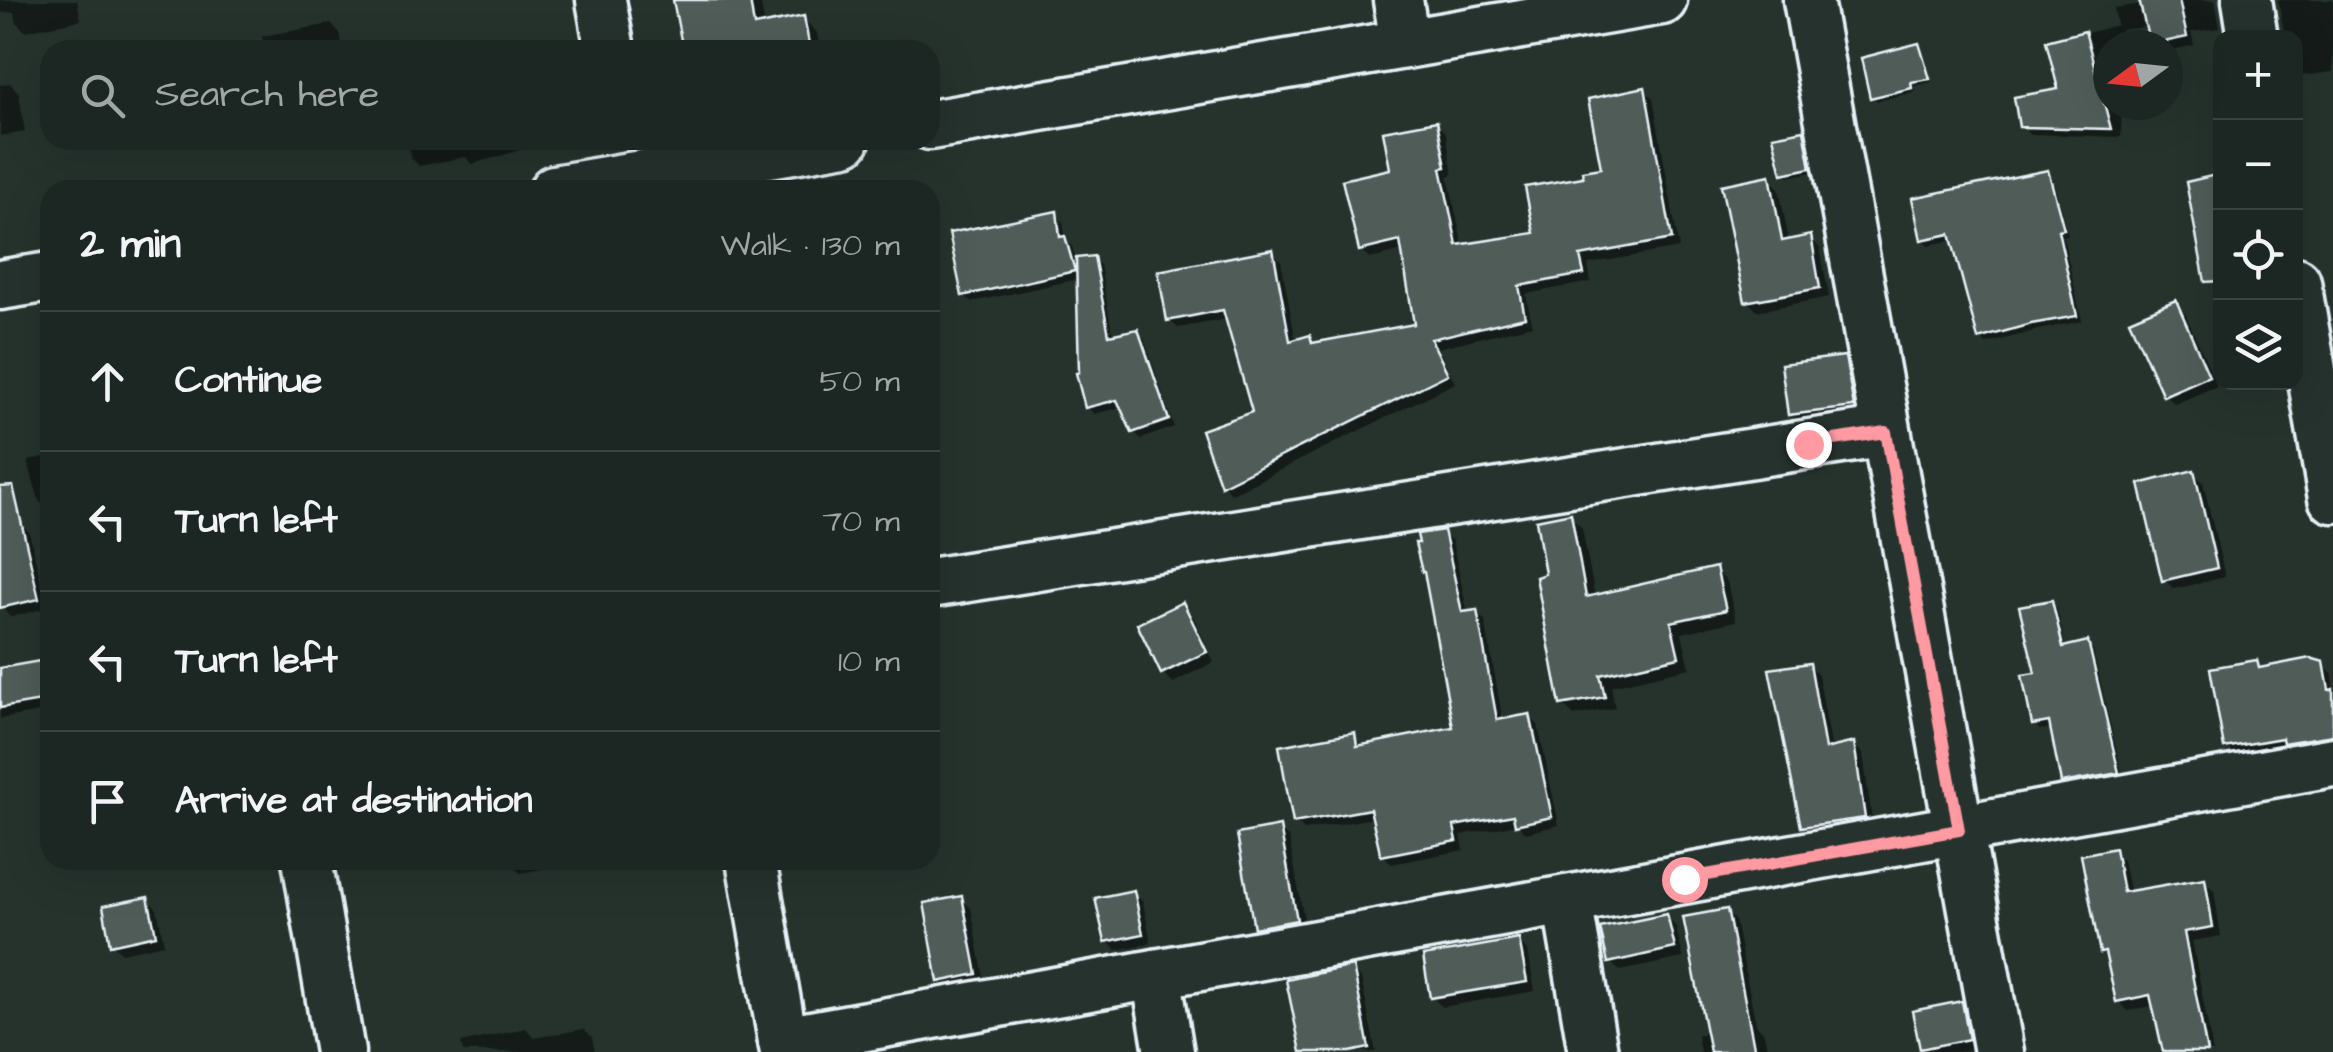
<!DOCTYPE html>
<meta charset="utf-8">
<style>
body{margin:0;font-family:"Architects Daughter",sans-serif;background:#252e2a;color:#f1f3f6}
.controls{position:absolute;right:30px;top:30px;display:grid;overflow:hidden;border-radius:20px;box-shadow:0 10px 40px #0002}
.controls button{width:90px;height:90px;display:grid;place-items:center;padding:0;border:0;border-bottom:2px solid #3a4340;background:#1c2622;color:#f1f3f6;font:50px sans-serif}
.compass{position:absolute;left:2093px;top:30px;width:90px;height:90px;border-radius:50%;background:#1c2622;box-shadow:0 10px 40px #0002;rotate:255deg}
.stop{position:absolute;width:30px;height:30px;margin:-22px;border:8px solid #ff9aa2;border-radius:50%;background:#fff}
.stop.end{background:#ff9aa2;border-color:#fff;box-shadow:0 2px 10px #0008}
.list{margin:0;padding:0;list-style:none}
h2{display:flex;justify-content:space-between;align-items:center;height:130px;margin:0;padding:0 40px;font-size:42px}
h2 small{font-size:32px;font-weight:400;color:#a0a5a5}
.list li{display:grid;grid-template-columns:65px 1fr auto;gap:30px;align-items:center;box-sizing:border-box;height:140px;padding:0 40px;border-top:2px solid #3a4340}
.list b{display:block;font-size:38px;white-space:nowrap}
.list em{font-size:32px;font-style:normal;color:#a0a5a5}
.icon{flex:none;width:55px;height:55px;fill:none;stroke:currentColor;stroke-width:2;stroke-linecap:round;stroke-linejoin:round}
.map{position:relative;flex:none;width:2333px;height:1052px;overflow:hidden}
.search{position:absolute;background:#1c2622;box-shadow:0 10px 40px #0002;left:40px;top:40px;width:900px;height:110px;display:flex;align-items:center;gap:25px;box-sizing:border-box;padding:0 35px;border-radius:30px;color:#a0a5a5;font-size:38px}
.panel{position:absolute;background:#1c2622;box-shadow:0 10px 40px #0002;left:40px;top:180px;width:900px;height:690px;border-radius:30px}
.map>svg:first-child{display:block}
.shadow{fill:#0007;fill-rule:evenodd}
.building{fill:#505c59;stroke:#e8f1f8;stroke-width:2.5}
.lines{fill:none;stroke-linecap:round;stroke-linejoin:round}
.minor-casing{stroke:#e8f1f8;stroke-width:55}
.minor{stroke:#26332d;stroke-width:48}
.route{stroke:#ff9aa2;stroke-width:12}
</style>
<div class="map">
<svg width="2333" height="1052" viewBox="0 0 2333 1052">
<rect width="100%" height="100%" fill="#26332d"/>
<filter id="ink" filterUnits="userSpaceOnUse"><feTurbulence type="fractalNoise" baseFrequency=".01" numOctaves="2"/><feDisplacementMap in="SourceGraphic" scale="20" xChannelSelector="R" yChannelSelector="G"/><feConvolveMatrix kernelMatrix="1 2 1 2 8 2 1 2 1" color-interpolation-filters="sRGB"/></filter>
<g filter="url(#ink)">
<g class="shadow">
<polygon points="0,0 77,0 81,20 25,31 17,23 14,12 0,13"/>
<polygon points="676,0 760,0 765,26 803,18 817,33 820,50 686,50"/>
<path d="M 2142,0 L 2215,0 L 2220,28 L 2191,32 L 2194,45 L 2168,51 L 2168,45 L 2153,45 L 2150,37 L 2124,41 L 2123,45 L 2108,45 L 2108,105 L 2122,105 L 2121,137 L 2030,134 L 2022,126 L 2061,91 L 2049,43 L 2117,25 L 2114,8 L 2142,4 ZM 2158,25 L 2159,30 L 2121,35 L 2121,30 Z"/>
<polygon points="2278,0 2333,0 2333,72 2300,76 2296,71 2296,38 2285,38"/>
<polygon points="331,24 340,33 343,50 265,50 262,36"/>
<polygon points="1918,46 1922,50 1932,82 1914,86 1915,92 1877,101 1873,97"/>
<polygon points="10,83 19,93 25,132 0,136 0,85"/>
<polygon points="1644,90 1653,98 1679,248 1588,264 1591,282 1526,294 1532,325 1438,348 1455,383 1232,494 1223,485 1204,432 1255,414 1228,319 1178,328 1169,320 1272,252 1281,261 1296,342 1309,338 1316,345 1417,326 1404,251 1370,259 1361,250 1393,171 1437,124 1446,133 1453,175 1448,176 1463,247 1537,235 1586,179 1604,170"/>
<polygon points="1803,132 1807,137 1813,172 1788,177 1784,173"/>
<polygon points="407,140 533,140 535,146 472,164 465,157 419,166 411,158"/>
<polygon points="2047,173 2053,179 2068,235 2063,236 2082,321 2038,330 1986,344 1980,337 1954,240 1929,245 1923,239"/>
<polygon points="1769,178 1779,188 1789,242 1810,238 1820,248 1829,297 1757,311 1748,301"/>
<polygon points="1056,214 1063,222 1066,240 1072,246 1076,260 1093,258 1100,265 1113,337 1138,332 1144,338 1174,427 1141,439 1134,432 1123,407 1094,414 1088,407 1082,374 1079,279 972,302 964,295"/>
<polygon points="2175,303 2185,313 2217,386 2175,404 2165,395"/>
<polygon points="1844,358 1853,368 1862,416 1800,424 1790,414"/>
<polygon points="50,455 50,510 48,510 39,501 28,461"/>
<polygon points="2193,473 2203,482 2225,577 2174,589 2164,579"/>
<polygon points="1570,516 1582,528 1595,598 1716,570 1727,582 1736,621 1682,633 1690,668 1611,686 1615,708 1574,716 1562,704 1548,576"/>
<polygon points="20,523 29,532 47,608 10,617 0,604 0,527"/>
<polygon points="1443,532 1452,541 1468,614 1476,612 1485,621 1503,721 1530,717 1538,725 1559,825 1526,833 1517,824 1461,835 1464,850 1392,864 1383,855 1374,818 1304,830 1295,821 1354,735 1363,748 1455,729"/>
<polygon points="2051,602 2057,608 2066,649 2087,643 2093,650 2123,778 2070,788 2064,782 2053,728 2040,730 2034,724 2038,675"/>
<polygon points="1182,605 1192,614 1214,662 1173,683 1163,673 1140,625"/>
<polygon points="2256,662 2264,669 2323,665 2333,675 2333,750 2241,761 2227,747"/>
<polygon points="39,663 49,673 50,710 0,719 0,670"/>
<polygon points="1809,665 1818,674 1832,750 1854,745 1863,754 1873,827 1812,835 1803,826"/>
<polygon points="1279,829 1289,838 1306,930 1266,937 1257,927"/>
<polygon points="2114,851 2123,861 2130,894 2204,881 2214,890 2221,936 2192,941 2213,1052 2166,1052 2155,1005 2128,1011 2118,1001 2109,959 2102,952"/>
<polygon points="511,860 591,860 520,873 511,864"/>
<polygon points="1133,892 1143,902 1151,943 1117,950 1107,941"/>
<polygon points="147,899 157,909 164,944 122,953 112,944"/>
<polygon points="961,899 971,908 985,983 950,990 940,980"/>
<polygon points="1726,912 1735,921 1756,1024 1764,1033 1768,1052 1700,1052 1697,1035 1708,1033"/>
<polygon points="1667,917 1676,927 1683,958 1620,971 1610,962"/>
<polygon points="1518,942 1528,951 1535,991 1442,1007 1432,997"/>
<polygon points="1352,969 1361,979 1376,1052 1304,1052"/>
<polygon points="1961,1004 1971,1013 1977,1048 1958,1052 1926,1052 1922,1048"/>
<polygon points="526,1028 534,1038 584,1029 592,1037 595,1052 463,1052 461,1043"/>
</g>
<g class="building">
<polygon points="673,0 750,0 754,26 804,16 810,50 683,50"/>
<polygon points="2139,0 2179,0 2187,37 2150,45"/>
<polygon points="2085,31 2111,129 2019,127 2014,97 2058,89 2046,41"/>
<polygon points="1919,43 1930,79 1911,82 1912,88 1870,98 1861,58"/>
<polygon points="1645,87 1672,239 1580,256 1584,274 1519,286 1525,317 1431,339 1448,374 1221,486 1201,430 1252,412 1223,310 1167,321 1158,271 1273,249 1290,341 1310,335 1312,343 1414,324 1400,241 1359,251 1342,180 1390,169 1383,131 1437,121 1446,167 1441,168 1457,245 1534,233 1525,187 1583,177 1582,171 1601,168 1588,99"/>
<polygon points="1804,130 1811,168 1782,174 1773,136"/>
<polygon points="2048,170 2064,229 2058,230 2077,316 2031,324 1978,339 1950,234 1921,240 1912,198"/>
<polygon points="2220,174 2220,281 2205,282 2186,182"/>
<polygon points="1770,175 1782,241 1811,235 1820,288 1745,302 1721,185"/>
<polygon points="1057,211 1060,237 1065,236 1075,271 962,296 949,233"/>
<polygon points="1094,256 1109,335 1138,329 1169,420 1132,433 1117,400 1085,408 1076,373 1079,372 1076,258"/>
<polygon points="2176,300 2209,376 2163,396 2129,320"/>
<polygon points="1845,356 1854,407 1788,415 1781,364"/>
<polygon points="2194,470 2217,568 2162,581 2139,484"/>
<polygon points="13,486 39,599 0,608 0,487"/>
<polygon points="1571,513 1586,597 1716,567 1726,610 1671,622 1679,657 1600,675 1605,697 1560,705 1536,577 1545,574 1536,520"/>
<polygon points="1444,530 1462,612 1477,610 1497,720 1530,714 1552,817 1515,825 1513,815 1454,826 1457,841 1381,856 1370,809 1293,823 1279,746 1355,732 1357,746 1453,727 1424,572 1422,572 1415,543 1419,543 1417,534"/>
<polygon points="2052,600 2063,647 2088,641 2119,773 2061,783 2049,722 2032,725 2022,675 2035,673 2019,606"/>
<polygon points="1183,602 1207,652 1161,674 1137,624"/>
<polygon points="2310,658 2324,662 2329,690 2333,689 2333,735 2283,743 2282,738 2224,748 2210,668 2257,660 2259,668"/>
<polygon points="40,661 47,700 0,708 0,668"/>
<polygon points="1810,663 1825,749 1854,742 1865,818 1801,827 1769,669"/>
<polygon points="1280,826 1297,920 1254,928 1237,834"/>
<polygon points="2115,848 2123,892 2205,878 2213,927 2184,932 2207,1052 2163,1052 2150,995 2116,1002 2105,952 2100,953 2081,855"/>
<polygon points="1134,890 1143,934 1105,942 1095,898"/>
<polygon points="962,896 977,974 938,982 924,903"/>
<polygon points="148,897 156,935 110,945 103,906"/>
<polygon points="1727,909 1755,1052 1710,1052 1683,917"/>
<polygon points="1667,914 1675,948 1608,963 1600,928"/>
<polygon points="1519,939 1527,982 1430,998 1423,956"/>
<polygon points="1353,966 1369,1048 1350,1052 1301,1052 1286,980"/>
<polygon points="1962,1001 1969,1039 1920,1049 1912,1011"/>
</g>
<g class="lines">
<g class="minor-casing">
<g id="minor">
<polyline points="601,0 610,50"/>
<polyline points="1398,0 1405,44"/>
<polyline points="1808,0 1999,1052"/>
<polyline points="2247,0 2253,38"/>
<polyline points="930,125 1662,0"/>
<polyline points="554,190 845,140"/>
<polyline points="2296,282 2333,498"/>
<polyline points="0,285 50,277"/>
<polyline points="930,583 1886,432"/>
<polyline points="307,860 340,1052"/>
<polyline points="751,860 785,1052"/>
<polyline points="1567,900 1593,1052"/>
<polyline points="1156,974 1169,1052"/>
<polyline points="783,1041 2333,762"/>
</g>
</g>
<use href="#minor" class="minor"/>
</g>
</g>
<g class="lines" filter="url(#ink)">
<polyline class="route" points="1684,879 1959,830 1886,432 1808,444"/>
</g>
</svg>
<div class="controls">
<button>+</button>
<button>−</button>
<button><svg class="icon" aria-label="locate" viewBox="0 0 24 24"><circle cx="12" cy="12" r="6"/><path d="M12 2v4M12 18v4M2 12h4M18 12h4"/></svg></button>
<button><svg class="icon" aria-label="layers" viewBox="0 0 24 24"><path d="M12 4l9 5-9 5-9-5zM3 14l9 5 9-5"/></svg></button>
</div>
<svg class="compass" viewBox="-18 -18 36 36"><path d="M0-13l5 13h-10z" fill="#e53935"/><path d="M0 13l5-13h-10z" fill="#a0a5a5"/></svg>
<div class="stop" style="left:1684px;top:879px"></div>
<div class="stop end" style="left:1808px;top:444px"></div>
<div class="search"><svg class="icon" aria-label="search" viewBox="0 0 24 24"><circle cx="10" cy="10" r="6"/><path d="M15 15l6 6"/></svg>Search here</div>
<section class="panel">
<h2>2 min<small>Walk · 130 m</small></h2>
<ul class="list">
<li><svg class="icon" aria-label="ahead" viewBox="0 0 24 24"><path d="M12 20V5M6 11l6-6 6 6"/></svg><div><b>Continue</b></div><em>50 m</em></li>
<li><svg class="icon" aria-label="left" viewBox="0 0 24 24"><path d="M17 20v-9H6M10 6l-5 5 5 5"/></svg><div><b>Turn left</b></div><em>70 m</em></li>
<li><svg class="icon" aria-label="left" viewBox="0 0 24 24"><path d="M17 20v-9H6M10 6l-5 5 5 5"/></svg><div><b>Turn left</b></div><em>10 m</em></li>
<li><svg class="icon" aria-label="arrive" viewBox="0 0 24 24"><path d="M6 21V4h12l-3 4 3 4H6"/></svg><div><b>Arrive at destination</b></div></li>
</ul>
</section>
</div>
